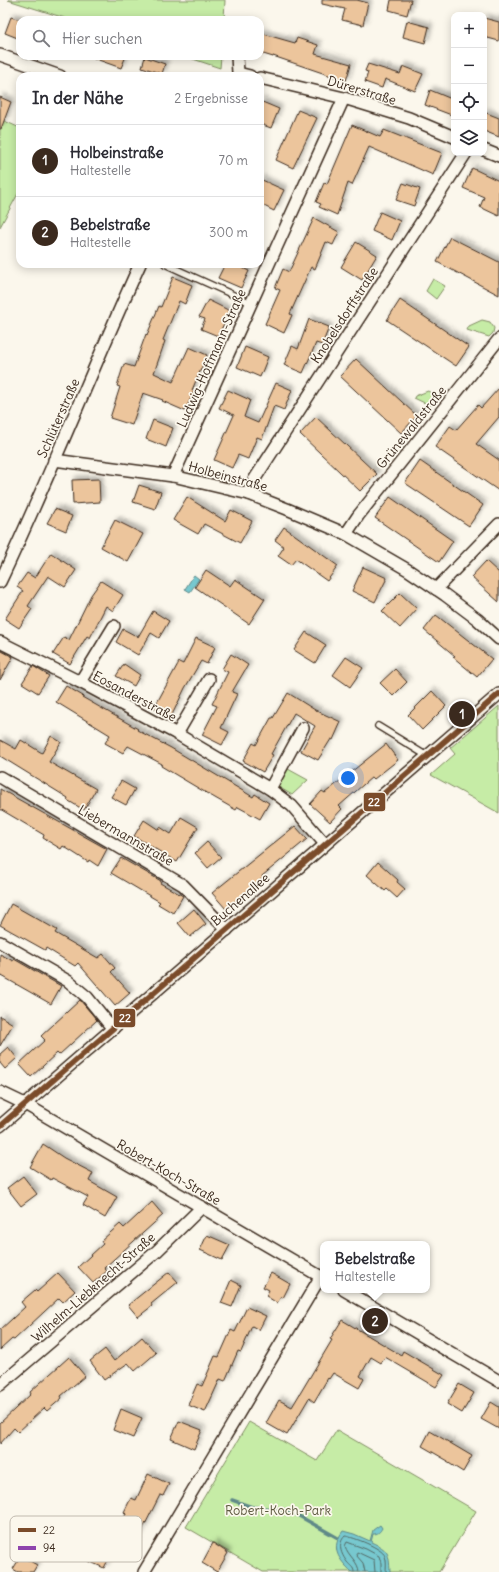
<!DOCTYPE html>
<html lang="de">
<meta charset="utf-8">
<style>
body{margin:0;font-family:Delius,sans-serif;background:#f7f7f7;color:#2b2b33}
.controls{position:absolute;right:12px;top:12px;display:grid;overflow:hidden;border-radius:8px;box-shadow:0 2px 10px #0003}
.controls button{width:36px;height:36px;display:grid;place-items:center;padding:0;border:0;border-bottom:1px solid #e1e1e2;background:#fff;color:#2b2b33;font:20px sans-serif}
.you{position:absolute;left:348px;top:778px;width:14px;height:14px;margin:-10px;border:3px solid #fff;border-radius:50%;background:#1a73e8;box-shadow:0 0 0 6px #1a73e833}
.badge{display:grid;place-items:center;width:26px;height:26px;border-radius:50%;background:#3b2a1e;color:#fff;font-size:13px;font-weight:700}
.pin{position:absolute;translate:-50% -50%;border:2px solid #fff;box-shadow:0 1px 4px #0006}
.popup{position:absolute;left:320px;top:1241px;width:110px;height:52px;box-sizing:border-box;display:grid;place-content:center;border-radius:8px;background:#fff;filter:drop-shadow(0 1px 3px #0005);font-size:13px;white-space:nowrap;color:#7c7c81}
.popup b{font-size:15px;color:#2b2b33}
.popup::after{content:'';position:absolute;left:50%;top:100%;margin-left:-8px;border:8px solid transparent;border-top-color:#fff}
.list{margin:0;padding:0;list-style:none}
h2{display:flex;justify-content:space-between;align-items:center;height:52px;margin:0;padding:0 16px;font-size:17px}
h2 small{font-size:13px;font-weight:400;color:#7c7c81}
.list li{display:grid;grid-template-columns:26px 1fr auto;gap:12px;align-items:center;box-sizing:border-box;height:72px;padding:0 16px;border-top:1px solid #e1e1e2}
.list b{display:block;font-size:15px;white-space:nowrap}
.list p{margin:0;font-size:13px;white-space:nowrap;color:#7c7c81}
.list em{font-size:13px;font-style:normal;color:#7c7c81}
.icon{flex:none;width:22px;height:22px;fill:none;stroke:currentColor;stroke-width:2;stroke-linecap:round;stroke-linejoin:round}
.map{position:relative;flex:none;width:499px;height:1572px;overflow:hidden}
.search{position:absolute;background:#fff;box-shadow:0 2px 10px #0003;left:16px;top:16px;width:248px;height:44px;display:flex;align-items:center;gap:10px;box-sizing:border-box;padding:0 14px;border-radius:12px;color:#7c7c81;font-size:15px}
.panel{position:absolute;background:#fff;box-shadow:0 2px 10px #0003;left:16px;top:72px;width:248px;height:196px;border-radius:12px}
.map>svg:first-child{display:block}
.green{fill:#c6eca6;stroke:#808b62}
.water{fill:#77c8cf;stroke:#5f8988}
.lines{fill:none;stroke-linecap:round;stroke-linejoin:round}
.shore{stroke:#536965;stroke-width:1}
.stream{stroke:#5f8988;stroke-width:3.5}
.building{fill:#ecc59c;stroke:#3b2a1e;filter:url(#shadow)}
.service-casing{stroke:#3b2a1e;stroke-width:8}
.minor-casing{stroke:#3b2a1e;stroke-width:14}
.service{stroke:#fbf7ec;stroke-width:5.5}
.minor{stroke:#fbf7ec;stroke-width:11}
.bus-1-casing{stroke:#fbf7ec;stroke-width:9}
.bus-1{stroke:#7a4b2a;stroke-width:6}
.labels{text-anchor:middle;stroke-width:3.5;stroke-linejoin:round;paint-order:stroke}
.street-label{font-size:13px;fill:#3b2a1e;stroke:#fbf7ec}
.park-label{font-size:13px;fill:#5e5a40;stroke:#fbf7ec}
.key{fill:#fbf7ec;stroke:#c1baae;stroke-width:1}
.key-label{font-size:11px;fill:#3b2a1e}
.line-badge{stroke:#fbf7ec;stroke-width:1.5}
.badge-label{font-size:11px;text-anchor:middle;font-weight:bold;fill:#fff}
</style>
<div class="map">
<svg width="499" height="1572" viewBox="0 0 499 1572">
<defs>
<filter id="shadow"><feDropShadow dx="3.5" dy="-3.5" stdDeviation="2" flood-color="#0004"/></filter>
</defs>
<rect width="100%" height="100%" fill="#fbf7ec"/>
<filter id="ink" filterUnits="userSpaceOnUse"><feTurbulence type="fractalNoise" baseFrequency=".025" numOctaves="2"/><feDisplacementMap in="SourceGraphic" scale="8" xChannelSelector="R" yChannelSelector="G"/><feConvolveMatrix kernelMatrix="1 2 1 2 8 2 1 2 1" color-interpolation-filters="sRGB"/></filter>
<g filter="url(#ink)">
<g class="green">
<polygon points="8,0 225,0 224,20 71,20"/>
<polygon points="184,56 221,56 220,68"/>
<polygon points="0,119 20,128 20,190 0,227"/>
<polygon points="433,279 445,286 436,299 426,291"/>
<polygon points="482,320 490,322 494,328 493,333 489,337 467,330 469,326"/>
<polygon points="428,391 435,396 431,406 414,398 415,396"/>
<polygon points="499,706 499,813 431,775 455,754 450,748"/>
<polygon points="288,769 308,780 292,795 277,786"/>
<polygon points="249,1422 317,1461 337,1430 476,1511 439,1572 263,1572 186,1527"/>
</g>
<g class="water">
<polygon points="194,575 199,579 190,592 185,589"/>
<path d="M 380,1525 L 382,1528 C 380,1532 378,1534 373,1534 L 371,1542 C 389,1550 389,1553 390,1572 L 352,1572 C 338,1559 330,1548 343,1531 L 354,1534 L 370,1541 L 373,1530 Z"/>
</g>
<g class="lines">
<g class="shore">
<path d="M 354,1572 C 354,1567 350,1566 347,1562 C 341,1554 337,1544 345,1536 C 353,1537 382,1548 385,1556 C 387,1561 386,1567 386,1572"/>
<path d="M 359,1572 C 359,1562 348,1556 345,1546 L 347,1542 L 366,1549 L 379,1556 L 381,1563 L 381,1572"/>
<polyline points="365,1572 363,1563 356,1555 357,1552 374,1560 375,1572"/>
</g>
<polyline class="stream" points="232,1500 252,1507 284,1510 292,1512 338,1538"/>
</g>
<g class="building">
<polygon points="322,0 357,0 368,3 363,25 342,20 345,9 322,4"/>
<polygon points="391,0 411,0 407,15 389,10"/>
<polygon points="11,17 20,20 20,39 5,33"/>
<polygon points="484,18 499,22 499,41 484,37"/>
<polygon points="407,21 429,27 425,43 403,37"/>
<polygon points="260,33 295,43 297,38 318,45 315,54 351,64 346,81 273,56 273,57 260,53"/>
<polygon points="91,56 126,56 121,68 90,57"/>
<polygon points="145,57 165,64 162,74 142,67"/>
<polygon points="368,64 400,74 403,66 423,74 415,91 385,79 382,88 365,82 368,72 365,71"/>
<polygon points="430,90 454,100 454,116 425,105"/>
<polygon points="0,97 11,102 1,129 0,129"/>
<polygon points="260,101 279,109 271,128 260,124"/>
<polygon points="298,110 317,118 293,168 276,160"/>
<polygon points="484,112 499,118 499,137 484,131"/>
<polygon points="352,125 380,137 384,130 442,153 433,175 369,147 352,185 348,183 337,215 319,207 321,204 316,202 324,183 327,184"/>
<polygon points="472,168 499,181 499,216 480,207 484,197 463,188"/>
<polygon points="260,179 284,190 274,211 260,204"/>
<polygon points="403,183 420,189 414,206 396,200"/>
<polygon points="380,212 400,221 392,240 372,231"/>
<polygon points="314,218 339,232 333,245 326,242 315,269 311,267 290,314 292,315 284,333 265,324 280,290 275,288 283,269 289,272"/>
<polygon points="450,237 499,262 499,295 437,262"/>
<polygon points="356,242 377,255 362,280 341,267"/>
<polygon points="225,264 234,264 249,271 241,288 218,278"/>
<polygon points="173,277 192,285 185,304 179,301 163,340 165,341 154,373 173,382 189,347 207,355 192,390 194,391 185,411 162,401 163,400 143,393 132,425 110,418 120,387 117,386 124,364 134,367 146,334 147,335 159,306 161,307"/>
<polygon points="208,300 230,311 218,336 201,329 205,319 199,317"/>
<polygon points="400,300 469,347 456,366 387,320"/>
<polygon points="309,319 329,327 322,345 316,343 303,373 284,365 292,346 298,349"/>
<polygon points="245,347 268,357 260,377 237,367"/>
<polygon points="356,359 417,416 401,433 340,376"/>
<polygon points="276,383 292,390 284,410 274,406 262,439 257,437 248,459 238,455 232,468 214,460 234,415 219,408 228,390 250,400 244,417 258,423"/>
<polygon points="499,388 499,417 476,444 499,460 499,491 435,447 450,426 456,430 478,405 481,408"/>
<polygon points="316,417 377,474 360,491 300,434"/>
<polygon points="153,420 173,428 166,447 146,439"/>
<polygon points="420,461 483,505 469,526 405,483"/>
<polygon points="99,479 100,502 73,504 72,480"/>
<polygon points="139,485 161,492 155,509 133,502"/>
<polygon points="187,497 225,521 231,510 252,521 240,543 204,524 198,534 173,520"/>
<polygon points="390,497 453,541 439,562 375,518"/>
<polygon points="55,509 72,516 66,531 47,523"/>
<polygon points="115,520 143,534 128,562 101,547"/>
<polygon points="284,527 338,566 327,581 296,559 291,565 278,556 284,547 275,540"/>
<polygon points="51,553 76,570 65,587 48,576 28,606 32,609 19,628 5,619 23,591 17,587 27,573 35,578"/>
<polygon points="486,561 499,573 499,602 471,577"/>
<polygon points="363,567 387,578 375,602 352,591"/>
<polygon points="206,570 230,586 235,579 265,599 249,624 195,587"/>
<polygon points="101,581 123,595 113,611 106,606 90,638 87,636 70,664 53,654 64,637 69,640 91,595"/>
<polygon points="400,593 417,609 400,628 382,611"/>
<polygon points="153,611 169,621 159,638 151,633 138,655 116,642 123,629 138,637"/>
<polygon points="436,615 492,659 477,677 453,657 455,656 424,630"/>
<polygon points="306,632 326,645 315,663 294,650"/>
<polygon points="196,638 215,647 207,664 201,661 185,688 171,717 154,708 179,662 183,664"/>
<polygon points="0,650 13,657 0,680"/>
<polygon points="231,654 248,665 232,692 237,694 221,728 229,732 222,745 202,735 217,706 212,704 228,672 222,669"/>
<polygon points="346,657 363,668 350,687 333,675"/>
<polygon points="124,664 140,675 134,686 116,676"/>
<polygon points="33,666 49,676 38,693 22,683"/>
<polygon points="395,669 407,682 393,696 380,683"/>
<polygon points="66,686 83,696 82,697 138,729 137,730 171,748 253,797 255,794 269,803 260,819 238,807 236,810 208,794 161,766 162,764 128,746 123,753 105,743 110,735 56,702"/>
<polygon points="432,691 446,706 422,730 408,715"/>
<polygon points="288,693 315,710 341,722 333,740 331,739 318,760 301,751 315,726 294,713 271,754 273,755 263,772 243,761 253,743 256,745 271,718 273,718"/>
<polygon points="51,736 61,742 49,762 96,789 84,810 67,800 68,798 0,756 0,740 16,749 21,740 42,753"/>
<polygon points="386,744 398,760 374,779 372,777 339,806 342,809 330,822 310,804 322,791 325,793"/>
<polygon points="121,781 135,789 126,805 111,797"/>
<polygon points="0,789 107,849 98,866 89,860 88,862 63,846 61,849 43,838 44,835 0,809"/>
<polygon points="181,817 198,827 177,862 134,836 144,820 159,830 160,827 171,834"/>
<polygon points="295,826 307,839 262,876 263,878 226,909 212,893"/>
<polygon points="207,842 221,857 208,868 195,853"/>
<polygon points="121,858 161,881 160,883 183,896 173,913 158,904 160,902 111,873"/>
<polygon points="378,862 398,880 397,882 405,889 397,898 387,889 385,891 367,875"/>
<polygon points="11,904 57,930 55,933 98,958 103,954 115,968 111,972 130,993 115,1006 78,963 75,966 46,948 45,950 0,925"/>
<polygon points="194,909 206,924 190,937 178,923"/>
<polygon points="0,954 13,961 14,959 61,986 51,1004 0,975"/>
<polygon points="80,1000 97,1020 59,1055 57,1053 31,1077 19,1064 45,1040 41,1036"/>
<polygon points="0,1016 13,1024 0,1046"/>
<polygon points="8,1047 17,1058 5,1069 0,1063 0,1054"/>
<polygon points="43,1144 64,1158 93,1173 89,1181 117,1197 105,1218 83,1205 88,1197 52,1178 51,1180 30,1167"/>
<polygon points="23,1176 37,1194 21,1206 7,1188"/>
<polygon points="152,1202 163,1215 104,1268 107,1271 93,1283 78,1267 103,1244 101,1241 120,1224 124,1228"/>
<polygon points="207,1235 230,1245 222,1260 200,1250"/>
<polygon points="169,1272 178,1282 151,1304 152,1306 138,1317 128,1305"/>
<polygon points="58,1273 75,1291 63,1302 59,1298 14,1340 12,1339 0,1350 0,1330 25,1307 21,1302 35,1290 37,1292"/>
<polygon points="271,1273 290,1284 283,1298 281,1297 277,1303 266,1296 269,1290 263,1287"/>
<polygon points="231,1280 241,1285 232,1307 221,1303"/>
<polygon points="247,1307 266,1316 259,1330 252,1326 241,1352 238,1351 225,1381 220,1379 205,1412 188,1405 197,1384 202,1386 215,1356 219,1357 231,1330 235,1332"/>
<polygon points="342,1320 401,1355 403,1351 444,1375 436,1387 385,1357 381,1363 371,1357 360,1376 364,1379 359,1388 333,1373 329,1379 328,1378 314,1402 309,1398 287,1435 266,1423 279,1400 292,1407 332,1340 330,1339"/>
<polygon points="142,1337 156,1353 135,1371 128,1363 104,1380 90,1361 105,1349 114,1361"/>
<polygon points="69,1357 85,1376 61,1396 62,1398 47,1411 44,1408 18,1432 14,1428 0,1444 0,1423 31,1394 30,1392"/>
<polygon points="459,1384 474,1393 462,1413 447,1404"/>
<polygon points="491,1402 499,1407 499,1429 481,1419"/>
<polygon points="121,1409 142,1418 133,1438 113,1430"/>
<polygon points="179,1421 202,1430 194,1449 171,1439"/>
<polygon points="430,1431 472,1456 463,1472 447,1462 448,1461 422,1446"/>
<polygon points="148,1474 169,1484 163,1496 160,1495 132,1550 113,1541 126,1514 124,1512 131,1498 136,1500"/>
<polygon points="213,1543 228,1553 217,1572 202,1563"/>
<polygon points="89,1547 110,1556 104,1568 84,1559"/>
<polygon points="21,1556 37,1565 33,1572 18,1572 13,1569"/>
</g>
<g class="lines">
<g class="service-casing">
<g id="service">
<polyline points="165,264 251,303"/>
<polyline points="378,726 427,756"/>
</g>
</g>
<g class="minor-casing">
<g id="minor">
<polyline points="0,55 60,76"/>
<polyline points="237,56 238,73 250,76"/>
<polyline points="260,78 344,98 409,118 454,137"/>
<polyline points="484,150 499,156"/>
<polyline points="54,460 173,476 249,494 287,509 346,534 408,570 445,595 477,619 499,639"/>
<polyline points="173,476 344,98"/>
<polyline points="249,494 254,480 466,153"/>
<polyline points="346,534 358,516 499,339"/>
<path d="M 0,582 C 50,477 92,369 140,264"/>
<polyline points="436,589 499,524"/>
<polyline points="0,642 80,682 177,734 270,789 292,806 325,844"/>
<polyline points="80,682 114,626"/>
<polyline points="177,734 209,679"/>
<polyline points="0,777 183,885 227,930"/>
<polyline points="270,789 303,728"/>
<polyline points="0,942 68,981 87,997 113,1029"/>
<polyline points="0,1092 25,1104 323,1278"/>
<polyline points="0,1126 499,694"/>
<polyline points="344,1290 499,1381"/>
<polyline points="0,1385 157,1251 202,1207"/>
<polyline points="144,1572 321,1276"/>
</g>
</g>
<use href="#service" class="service"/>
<use href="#minor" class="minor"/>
<g class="bus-1-casing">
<polyline id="bus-1" points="0,1126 499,694"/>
</g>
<use href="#bus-1" class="bus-1"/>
</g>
</g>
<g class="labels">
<g class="street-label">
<text transform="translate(362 90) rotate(17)" y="5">Dürerstraße</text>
<text transform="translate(344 315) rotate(-57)" y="5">Knobelsdorffstraße</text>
<text transform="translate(211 358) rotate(-66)" y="5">Ludwig-Hoffmann-Straße</text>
<text transform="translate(58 418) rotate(-66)" y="5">Schlüterstraße</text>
<text transform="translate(411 427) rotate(-51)" y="5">Grünewaldstraße</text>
<text transform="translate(228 476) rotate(15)" y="5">Holbeinstraße</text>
<text transform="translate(135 696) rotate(28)" y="5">Eosanderstraße</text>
<text transform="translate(126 835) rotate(30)" y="5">Liebermannstraße</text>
<text transform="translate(240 899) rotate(-41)" y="5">Buchenallee</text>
<text transform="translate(169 1172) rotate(30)" y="5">Robert-Koch-Straße</text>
<text transform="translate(93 1287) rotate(-41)" y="5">Wilhelm-Liebknecht-Straße</text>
</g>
<g class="park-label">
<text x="278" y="1515">Robert-Koch-Park</text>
</g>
</g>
<rect x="10" y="1516" width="132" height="46" rx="6" class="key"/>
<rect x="18" y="1528" width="18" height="4" fill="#7a4b2a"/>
<rect x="18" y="1546" width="18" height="4" fill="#8e44ad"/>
<g class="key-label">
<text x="43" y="1534">22</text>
<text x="43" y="1552">94</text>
</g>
<g class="line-badge">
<rect x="363" y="792" width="23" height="20" rx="4" fill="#7a4b2a"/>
<rect x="113" y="1008" width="23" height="20" rx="4" fill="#7a4b2a"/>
</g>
<g class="badge-label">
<text x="374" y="806">22</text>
<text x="125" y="1022">22</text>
</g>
</svg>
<div class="controls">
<button>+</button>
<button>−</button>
<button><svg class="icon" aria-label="locate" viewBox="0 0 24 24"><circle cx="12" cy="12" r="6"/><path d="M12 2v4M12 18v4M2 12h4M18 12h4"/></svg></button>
<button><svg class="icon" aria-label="layers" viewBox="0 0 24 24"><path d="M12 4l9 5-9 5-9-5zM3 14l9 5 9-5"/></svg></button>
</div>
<div class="you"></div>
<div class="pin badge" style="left:462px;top:714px">1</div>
<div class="pin badge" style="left:375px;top:1321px">2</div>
<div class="popup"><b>Bebelstraße</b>Haltestelle</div>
<div class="search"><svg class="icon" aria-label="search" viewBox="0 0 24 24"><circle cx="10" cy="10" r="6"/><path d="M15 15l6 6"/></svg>Hier suchen</div>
<section class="panel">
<h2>In der Nähe<small>2 Ergebnisse</small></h2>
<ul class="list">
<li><span class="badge">1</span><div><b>Holbeinstraße</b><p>Haltestelle</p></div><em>70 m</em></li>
<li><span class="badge">2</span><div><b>Bebelstraße</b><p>Haltestelle</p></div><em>300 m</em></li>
</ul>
</section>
</div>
